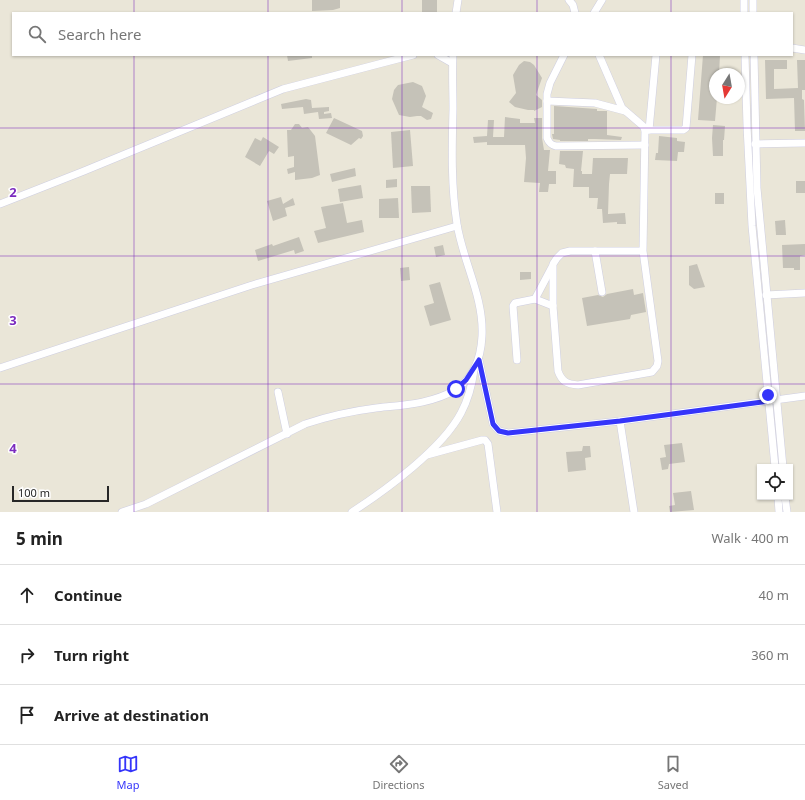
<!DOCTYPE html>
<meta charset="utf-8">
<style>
body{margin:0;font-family:"Noto Sans",sans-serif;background:#f6f6f6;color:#222}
.controls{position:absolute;right:12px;bottom:12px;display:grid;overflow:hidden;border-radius:0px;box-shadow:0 1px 3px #0004}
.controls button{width:36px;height:36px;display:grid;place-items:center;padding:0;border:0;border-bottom:1px solid #e0e0e0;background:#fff;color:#222;font:20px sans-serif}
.compass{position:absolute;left:709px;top:68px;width:36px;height:36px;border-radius:50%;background:#fff;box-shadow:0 1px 3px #0004;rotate:191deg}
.scale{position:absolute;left:12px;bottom:10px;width:97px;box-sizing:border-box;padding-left:4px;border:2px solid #272727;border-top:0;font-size:11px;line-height:14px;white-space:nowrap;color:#272727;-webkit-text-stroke:3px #fff;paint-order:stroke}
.stop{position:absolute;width:12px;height:12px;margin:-9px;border:3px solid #3535fa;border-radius:50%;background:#fff}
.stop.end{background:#3535fa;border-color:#fff;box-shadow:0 1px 4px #0008}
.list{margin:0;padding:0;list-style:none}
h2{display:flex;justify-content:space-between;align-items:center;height:52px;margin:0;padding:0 16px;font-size:17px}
h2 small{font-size:13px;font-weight:400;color:#767676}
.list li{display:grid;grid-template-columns:26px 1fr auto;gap:12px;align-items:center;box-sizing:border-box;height:60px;padding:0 16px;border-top:1px solid #e0e0e0}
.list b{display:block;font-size:15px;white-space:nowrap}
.list em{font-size:13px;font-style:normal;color:#767676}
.icon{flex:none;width:22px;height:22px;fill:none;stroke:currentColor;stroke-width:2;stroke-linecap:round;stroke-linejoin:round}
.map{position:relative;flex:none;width:805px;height:512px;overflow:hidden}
.search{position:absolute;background:#fff;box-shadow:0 1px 3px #0004;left:12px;right:12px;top:12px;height:44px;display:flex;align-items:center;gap:10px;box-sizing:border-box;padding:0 14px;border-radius:0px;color:#767676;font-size:15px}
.sheet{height:232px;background:#fff}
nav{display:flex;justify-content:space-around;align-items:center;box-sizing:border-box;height:56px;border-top:1px solid #e0e0e0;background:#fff;font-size:11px;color:#767676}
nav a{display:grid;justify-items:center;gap:2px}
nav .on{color:#3535fa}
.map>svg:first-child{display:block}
.building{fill:#c5c2b8}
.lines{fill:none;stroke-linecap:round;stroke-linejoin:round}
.minor-casing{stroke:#cecee1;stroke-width:8}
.minor{stroke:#fff;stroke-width:7}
.route{stroke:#3535fa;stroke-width:5}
.grid{fill:none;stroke:#7b2cbf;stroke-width:1;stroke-opacity:0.55}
.grid-label{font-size:13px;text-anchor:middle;font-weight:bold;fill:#7b2cbf;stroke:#fff;stroke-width:3;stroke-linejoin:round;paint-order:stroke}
</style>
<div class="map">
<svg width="805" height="512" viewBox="0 0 805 512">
<rect width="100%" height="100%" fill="#eae6d8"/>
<g class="building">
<polygon points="312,0 340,0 340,8 333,10 312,11"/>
<rect x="422" y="0" width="15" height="13"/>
<polygon points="287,55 312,55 312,58 288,61"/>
<polygon points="703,55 720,55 719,74 715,74 715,98 717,98 715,121 698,120"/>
<polygon points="765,60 787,60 787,69 774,69 774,89 798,88 797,60 805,60 805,90 802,90 802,99 804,100 805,131 795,131 794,98 766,99"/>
<polygon points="524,61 530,62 534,65 542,78 536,95 542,100 542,107 534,111 534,110 528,110 515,107 509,102 516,93 513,75 519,65"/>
<polygon points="413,82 422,86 426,96 422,107 433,113 431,119 427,120 421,116 417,116 410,117 399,115 392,99 394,90 398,85"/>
<polygon points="306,99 311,100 312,108 329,107 329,111 324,112 324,114 331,113 332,118 319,119 318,112 304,114 303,107 282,109 281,104"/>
<polygon points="554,106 597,109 597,111 607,111 607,135 622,137 621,140 595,139 588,139 588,141 560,141 560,140 553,139 552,134 554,134"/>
<polygon points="505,117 520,119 520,123 535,123 534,118 542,118 542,138 544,150 550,150 548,171 556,171 556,184 549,184 548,192 539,192 540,183 524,182 526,158 525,145 487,145 487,142 474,143 473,137 487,136 488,120 494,120 493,137 504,137"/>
<polygon points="334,118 362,131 363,136 361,139 359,138 351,145 326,133"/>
<polygon points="295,124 299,124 302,128 308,127 315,136 320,175 312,178 295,180 295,172 288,174 287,169 294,167 294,156 288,157 287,130 291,130"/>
<polygon points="713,125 725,126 724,140 723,140 723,156 713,156 712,138"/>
<polygon points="410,130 413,166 393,168 391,132"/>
<polygon points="659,136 677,138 677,141 685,142 684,152 678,152 677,161 655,160 656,153 658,153"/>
<polygon points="263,137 279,147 274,154 269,151 260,166 245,157 255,138 261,141"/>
<polygon points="560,151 583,151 581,171 582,171 582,174 592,174 593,158 628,158 627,174 610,174 609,184 608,214 625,213 626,224 617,224 617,222 603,223 602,209 597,209 598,198 589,198 589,187 573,187 574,169 566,168 565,165 559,164"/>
<polygon points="355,168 356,176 332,182 330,174"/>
<polygon points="397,179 397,187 386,188 386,180"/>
<rect x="796" y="181" width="9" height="12"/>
<polygon points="361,185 363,198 340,202 338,189"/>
<polygon points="411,186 430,186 431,212 412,213"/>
<rect x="715" y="193" width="9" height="11"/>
<polygon points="281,197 283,204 293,198 295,205 285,208 287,216 273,221 267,201"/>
<polygon points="398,198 399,218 379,218 379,199"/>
<polygon points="343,203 347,223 362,220 364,232 318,243 314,231 326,228 321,207"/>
<polygon points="785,220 786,235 776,235 775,221"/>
<polygon points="299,237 304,251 295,254 294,250 258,261 255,250 272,244 273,246"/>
<polygon points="805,244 805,255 800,256 800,270 794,270 794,268 783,268 782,245"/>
<polygon points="443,245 445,255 436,257 434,247"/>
<polygon points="697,264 705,287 694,289 689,285 689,266"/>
<polygon points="409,267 410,280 401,281 400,268"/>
<polygon points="520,272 531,272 531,279 520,280"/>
<polygon points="440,282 451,320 430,326 424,306 434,303 429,285"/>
<polygon points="633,289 634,295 643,293 646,312 631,315 630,319 587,326 582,298 598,295 603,297 607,294"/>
<polygon points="682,443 685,462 669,464 668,469 662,470 660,458 666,457 664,445"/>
<polygon points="583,446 590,446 591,457 585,458 586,470 568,472 566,452 582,451"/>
<polygon points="691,491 694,510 670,512 669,506 675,505 673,493"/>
</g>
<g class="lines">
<g class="minor-casing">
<g id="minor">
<polyline points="569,0 573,5 575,13"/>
<polyline points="744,0 744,13"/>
<polyline points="753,0 753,13"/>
<polyline points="456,13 458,0"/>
<polyline points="594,13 602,0"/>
<polyline points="792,48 805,50"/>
<polyline points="438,55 452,63"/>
<path d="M 564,55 L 550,83 L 547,94 L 547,138 C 549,143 551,145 556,146 L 645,145"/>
<path d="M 599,55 L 622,108 L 643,126 L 645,130 L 643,251 L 658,361 L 657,366 L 652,372 L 578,385 C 567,384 562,382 558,371 L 553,306 L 553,264 L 557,258 L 562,253 L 570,251 L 643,251"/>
<polyline points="745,55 747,126 752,226 775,467"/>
<polyline points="754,55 757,188 783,467"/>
<polyline points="547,101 595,103 625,111"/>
<polyline points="645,130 683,130 686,128 692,55"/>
<polyline points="649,130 656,55"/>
<polyline points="755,144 805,143"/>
<polyline points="0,204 84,171 283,89 413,55"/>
<polyline points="595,251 602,292"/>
<polyline points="766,295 805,293"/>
<polyline points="535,299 552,267"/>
<polyline points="479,360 493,424 499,431 508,433 620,421 805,396"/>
<polyline points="517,360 513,306 515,303 535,299 553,306"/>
<polyline points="0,368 252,285 457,226"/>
<polyline points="278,392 287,434"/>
<polyline points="620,421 634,512"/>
<polyline points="427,455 482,440 485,440 488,444 497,512"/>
<polyline points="778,497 779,512"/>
<polyline points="785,497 787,512"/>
<path d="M 122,512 L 146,504 L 305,424 C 329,416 352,411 376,408 C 403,405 431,404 455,390 C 474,378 481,357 482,336 C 484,297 463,262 457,224 C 451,186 452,148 453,109 C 453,91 452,73 453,55"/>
<path d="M 352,512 C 386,490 442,449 461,413 C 468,400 472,385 474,370"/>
</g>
</g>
<use href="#minor" class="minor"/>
</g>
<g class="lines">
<polyline class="route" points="456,389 466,380 479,360 493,424 499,431 508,433 620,421 769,401 768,395"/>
</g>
<path class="grid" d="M 134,0 L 134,13M 268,0 L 268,13M 402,0 L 402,13M 537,0 L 537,13M 671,0 L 671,13M 134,55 L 134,512M 268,55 L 268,512M 402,55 L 402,512M 537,55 L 537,512M 671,55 L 671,512M 0,128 L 805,128M 0,256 L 805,256M 0,384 L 805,384"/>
<g class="grid-label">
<text x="13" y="197">2</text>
<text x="13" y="325">3</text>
<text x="13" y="453">4</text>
</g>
</svg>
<div class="controls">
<button><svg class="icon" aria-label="locate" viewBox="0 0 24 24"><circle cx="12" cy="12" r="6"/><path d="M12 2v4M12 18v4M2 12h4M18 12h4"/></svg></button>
</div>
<svg class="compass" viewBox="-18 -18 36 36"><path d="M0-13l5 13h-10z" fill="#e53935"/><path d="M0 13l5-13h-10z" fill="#767676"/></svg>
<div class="scale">100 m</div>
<div class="stop" style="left:456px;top:389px"></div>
<div class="stop end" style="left:768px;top:395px"></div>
<div class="search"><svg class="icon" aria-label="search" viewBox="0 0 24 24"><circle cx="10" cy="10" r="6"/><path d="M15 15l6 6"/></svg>Search here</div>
</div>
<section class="sheet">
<h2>5 min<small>Walk · 400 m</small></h2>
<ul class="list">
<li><svg class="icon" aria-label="ahead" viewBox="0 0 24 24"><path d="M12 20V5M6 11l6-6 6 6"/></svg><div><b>Continue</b></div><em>40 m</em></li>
<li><svg class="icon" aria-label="right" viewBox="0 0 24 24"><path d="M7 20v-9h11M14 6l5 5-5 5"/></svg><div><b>Turn right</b></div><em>360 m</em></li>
<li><svg class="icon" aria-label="arrive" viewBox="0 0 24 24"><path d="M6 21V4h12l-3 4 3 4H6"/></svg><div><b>Arrive at destination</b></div></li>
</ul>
</section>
<nav>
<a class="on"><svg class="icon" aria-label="map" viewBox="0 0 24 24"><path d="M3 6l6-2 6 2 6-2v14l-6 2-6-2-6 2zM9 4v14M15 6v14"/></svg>Map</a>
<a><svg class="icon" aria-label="directions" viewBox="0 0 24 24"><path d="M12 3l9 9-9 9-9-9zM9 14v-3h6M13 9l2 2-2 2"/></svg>Directions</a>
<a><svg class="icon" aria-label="saved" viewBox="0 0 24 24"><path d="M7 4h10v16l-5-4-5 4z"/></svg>Saved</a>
</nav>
